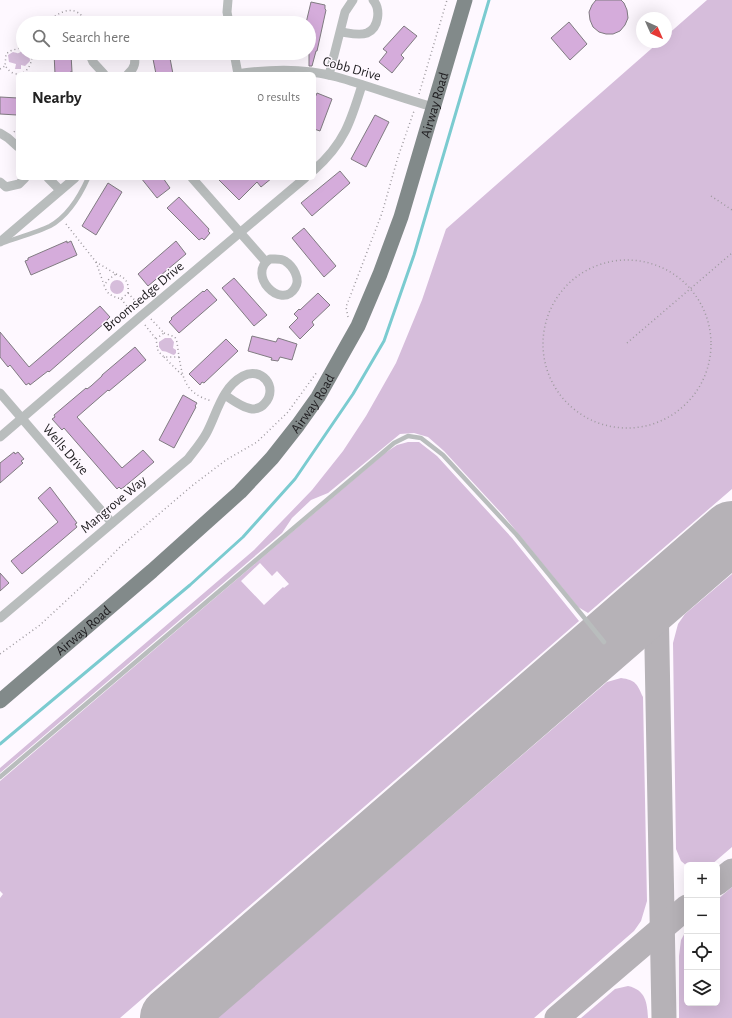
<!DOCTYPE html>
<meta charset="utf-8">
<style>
body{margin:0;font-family:"Alegreya Sans",sans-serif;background:#f2f2f2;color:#222}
.controls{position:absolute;right:12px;bottom:12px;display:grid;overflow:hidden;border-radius:6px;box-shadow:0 4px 16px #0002}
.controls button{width:36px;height:36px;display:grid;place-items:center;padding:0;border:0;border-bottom:1px solid #e0e0e0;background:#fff;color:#222;font:20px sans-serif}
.compass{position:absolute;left:636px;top:12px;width:36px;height:36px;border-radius:50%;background:#fff;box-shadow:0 4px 16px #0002;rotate:135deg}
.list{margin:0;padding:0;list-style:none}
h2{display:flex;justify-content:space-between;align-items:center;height:52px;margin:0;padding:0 16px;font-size:17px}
h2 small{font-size:13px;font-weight:400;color:#767676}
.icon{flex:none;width:22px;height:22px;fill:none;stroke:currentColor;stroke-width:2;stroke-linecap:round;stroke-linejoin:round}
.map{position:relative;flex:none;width:732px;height:1018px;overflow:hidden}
.search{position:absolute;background:#fff;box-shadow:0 4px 16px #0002;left:16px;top:16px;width:300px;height:44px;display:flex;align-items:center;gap:10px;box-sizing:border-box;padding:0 14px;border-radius:22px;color:#767676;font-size:15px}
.panel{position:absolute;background:#fff;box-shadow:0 4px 16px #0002;left:16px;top:72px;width:300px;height:108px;border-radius:6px}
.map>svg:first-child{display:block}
.green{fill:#d6bddb;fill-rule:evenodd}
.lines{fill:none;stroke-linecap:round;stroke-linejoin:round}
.stream{stroke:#7bcbd0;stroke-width:3}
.taxiway{stroke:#b6b2b7;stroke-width:25}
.runway{stroke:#b6b2b7;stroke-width:62}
.building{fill:#d5acdb;stroke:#807b81}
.path{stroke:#9e9a9f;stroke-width:1.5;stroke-dasharray:1 3;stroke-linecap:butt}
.lane{stroke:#b9bdbd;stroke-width:4.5}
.street{stroke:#b9bdbd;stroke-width:9}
.primary{stroke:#828a8a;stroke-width:15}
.labels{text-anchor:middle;stroke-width:3;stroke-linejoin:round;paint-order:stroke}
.street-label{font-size:14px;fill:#1d1b1e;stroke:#fef8ff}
</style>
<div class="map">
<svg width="732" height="1018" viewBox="0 0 732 1018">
<rect width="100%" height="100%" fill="#fef8ff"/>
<g class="green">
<polygon points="707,0 732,0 732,489 588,613 578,607 504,516 444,451 428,437 414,433 400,434 328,493 311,500 292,518 282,533 0,773 0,768 254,550 312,490 343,451 366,416 396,363 422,300 446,229 659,42 666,42 666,36"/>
<path d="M 23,50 L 23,53 L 29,53 L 30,61 L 25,66 L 21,65 L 21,69 L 15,69 L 16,64 L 9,62 L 8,55 L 13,52 C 19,53 17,55 23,50 Z"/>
<circle cx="117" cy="287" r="7"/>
<path d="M 165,338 L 171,338 L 174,342 L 173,348 L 176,350 L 176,353 L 174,355 C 170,354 167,351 162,351 L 159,347 L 159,342 Z"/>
<path d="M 408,442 L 419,442 L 437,456 L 512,538 L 579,621 L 120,1018 L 0,1018 L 0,898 L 3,894 L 0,891 L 0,781 L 385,453 L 397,445 ZM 260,563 L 272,576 L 277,571 L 289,584 L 284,588 L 283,587 L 264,605 L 241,581 Z"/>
<polygon points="732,574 732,847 711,865 687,865 687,866 681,861 676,849 673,643 678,624 685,614"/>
<path d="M 621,678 C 636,680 637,684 643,697 L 647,901 L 641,921 L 634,931 L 534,1018 L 217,1018 L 607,682 Z"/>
<polygon points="732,887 732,1018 679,1018 679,956 681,940 687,929 687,1003 717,1003 717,900"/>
<path d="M 628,986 C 646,990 647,1003 648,1018 L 581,1018 L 615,989 Z"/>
</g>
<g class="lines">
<polyline class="stream" points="0,744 190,585 243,537 295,479 353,394 384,341 414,255 489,0"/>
<g class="taxiway">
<polyline points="656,597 664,1018"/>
<polyline points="717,883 732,871"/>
<polyline points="557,1018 687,907"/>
</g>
<polyline class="runway" points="171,1018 732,532"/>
</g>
<g class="building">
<polygon points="596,0 621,0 624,3 627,10 628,18 625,25 620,31 613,34 606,34 599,32 593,27 590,20 589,12 592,5"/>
<polygon points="311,2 325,5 325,9 326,10 317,51 316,51 312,66 309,66 309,23 306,23"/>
<polygon points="569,22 587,44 570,60 551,38"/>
<polygon points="404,26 417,36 401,55 404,58 392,73 379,62 387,52 383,49"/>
<polygon points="54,53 71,54 72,72 70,72 70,74 55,74"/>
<polygon points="154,53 169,53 173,74 156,74 153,59 155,59"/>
<polygon points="317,93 332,99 320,131 314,129 314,100"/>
<polygon points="0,97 18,98 18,113 17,115 0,114"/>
<polygon points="375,115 389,122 366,167 351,159"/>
<polygon points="340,171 350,183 312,216 301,203"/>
<polygon points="141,178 163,178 170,188 157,198"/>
<polygon points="217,178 272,178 261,187 257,182 239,200"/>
<polygon points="108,183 122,192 96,235 82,226"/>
<polygon points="179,197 209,229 208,231 210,233 204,240 202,238 199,240 167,208"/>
<polygon points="304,228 336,266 324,277 292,238"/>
<polygon points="67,241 67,243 71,241 77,255 31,275 25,261 28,260 28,258"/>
<polygon points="176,241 186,254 148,286 138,274"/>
<polygon points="234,278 267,315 254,326 222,288"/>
<polygon points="207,289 217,300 179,333 169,322 172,319 171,318 203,291 204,292"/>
<polygon points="318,293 330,305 312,322 314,325 300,339 289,327 298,318 294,314 299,309 300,310"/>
<polygon points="100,306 110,317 107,320 107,321 49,372 48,371 30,385 29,383 26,385 10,365 8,367 0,357 0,332 29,367"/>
<polygon points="252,336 276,342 278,338 297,344 292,360 280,357 278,361 271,360 272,358 248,351"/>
<polygon points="226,339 238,351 204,383 202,382 200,385 189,374"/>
<polygon points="135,347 146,360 109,391 108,390 77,417 122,468 143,450 154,462 124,487 121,489 119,487 117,489 64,428 62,430 52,419 55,417 54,415 67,404 86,388 87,389 91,386 102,376 102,375"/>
<polygon points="183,395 197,403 195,406 196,407 174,448 159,440"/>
<polygon points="14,452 15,454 18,452 24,459 21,461 23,463 0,483 0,463"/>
<polygon points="50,487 77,523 75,524 77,527 22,574 11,561 58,522 38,498"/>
<polygon points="0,573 9,583 0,591"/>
</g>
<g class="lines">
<g class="path">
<path d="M 45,23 C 61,11 75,2 87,23"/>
<path d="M 23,47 L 10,51 L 6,54 L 5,66 C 8,69 10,72 13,73 C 26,78 33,63 32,53"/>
<polyline points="0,69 5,66"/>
<polyline points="419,94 447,0"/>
<polyline points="14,132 18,127"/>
<polyline points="711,196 732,210"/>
<polyline points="66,224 96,262 116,274"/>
<circle cx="627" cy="344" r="84"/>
<polyline points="96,262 104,285"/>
<path d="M 116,274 C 126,278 129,282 128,293 L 121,299 C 112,296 107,295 104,285 L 109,279 Z"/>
<polyline points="128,293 140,306"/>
<polyline points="121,299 131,311"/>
<polyline points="348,317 346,307 382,213 398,157 414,111"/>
<polyline points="151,319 164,333"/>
<polyline points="145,325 156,339"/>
<polygon points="164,333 175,337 177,342 179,357 164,357 158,351 156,339"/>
<polyline points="627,343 732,253"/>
<polyline points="164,357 182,375"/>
<path d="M 179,357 C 183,380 186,394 212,401"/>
<polyline points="0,654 40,625 82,586 119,548 193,485 226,460 257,442 288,412 317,372"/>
</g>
<g class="lane">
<path d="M 3,243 C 17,238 38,232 50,226 C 68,216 80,196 88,178"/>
<polyline points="0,777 394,443 408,436 421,438 443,455 516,534 604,642"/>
</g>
<g class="street">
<polyline points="228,0 227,12 229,23"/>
<path d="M 341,32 C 349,33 359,36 367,33 C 379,28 381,9 373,0"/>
<polyline points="89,53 93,62 104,74"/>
<polyline points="234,53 238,74"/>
<path d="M 128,74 C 135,68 136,62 134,53"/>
<path d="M 237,74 C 270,69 305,68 337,77 C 369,86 401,98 433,107"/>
<polyline points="329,75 345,12 353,0"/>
<polyline points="0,133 8,138 18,147"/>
<path d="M 314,170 C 344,144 351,121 362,85"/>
<polyline points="48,178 60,190"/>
<polyline points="192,178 266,262"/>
<polyline points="0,182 6,187 19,184 25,178"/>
<polyline points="0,242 75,178"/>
<path d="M 270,259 C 275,259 281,258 285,261 C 293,266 301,279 295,288 C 281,311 246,274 270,259 Z"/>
<polyline points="0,393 112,523"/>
<polyline points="0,437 141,316 305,178"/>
<path d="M 0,618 L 188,459 C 194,451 201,443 206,434 C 217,414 221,388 243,376 C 261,366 279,387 265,403 C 262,407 257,409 252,409 C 243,408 232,400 225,395"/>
</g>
<path class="primary" id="s1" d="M 0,701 L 152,571 L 240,492 L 272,458 L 298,425 L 318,397 L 358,326 L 380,274 L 401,217 L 465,0"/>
</g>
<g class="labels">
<g class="street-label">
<text transform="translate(352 68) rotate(15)" y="5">Cobb Drive</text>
<text dy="5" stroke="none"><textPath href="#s1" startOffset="757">Airway Road</textPath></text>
<text transform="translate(143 296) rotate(-40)" y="5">Broomsedge Drive</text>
<text dy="5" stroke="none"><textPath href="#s1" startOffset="433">Airway Road</textPath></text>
<text transform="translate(66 449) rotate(49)" y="5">Wells Drive</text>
<text transform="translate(113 504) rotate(-40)" y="5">Mangrove Way</text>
<text dy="5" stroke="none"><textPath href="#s1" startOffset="109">Airway Road</textPath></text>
</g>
</g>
</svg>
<div class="controls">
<button>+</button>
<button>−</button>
<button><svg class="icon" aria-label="locate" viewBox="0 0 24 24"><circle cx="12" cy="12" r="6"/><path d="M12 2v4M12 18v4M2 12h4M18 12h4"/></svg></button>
<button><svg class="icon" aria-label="layers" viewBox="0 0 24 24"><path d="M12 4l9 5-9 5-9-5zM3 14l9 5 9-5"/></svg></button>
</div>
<svg class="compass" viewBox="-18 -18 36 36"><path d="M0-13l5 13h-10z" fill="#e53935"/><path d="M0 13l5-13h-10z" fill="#767676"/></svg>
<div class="search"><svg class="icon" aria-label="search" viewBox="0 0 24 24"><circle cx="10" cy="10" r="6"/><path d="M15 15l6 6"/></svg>Search here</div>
<section class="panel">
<h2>Nearby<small>0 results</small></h2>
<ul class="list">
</ul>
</section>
</div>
